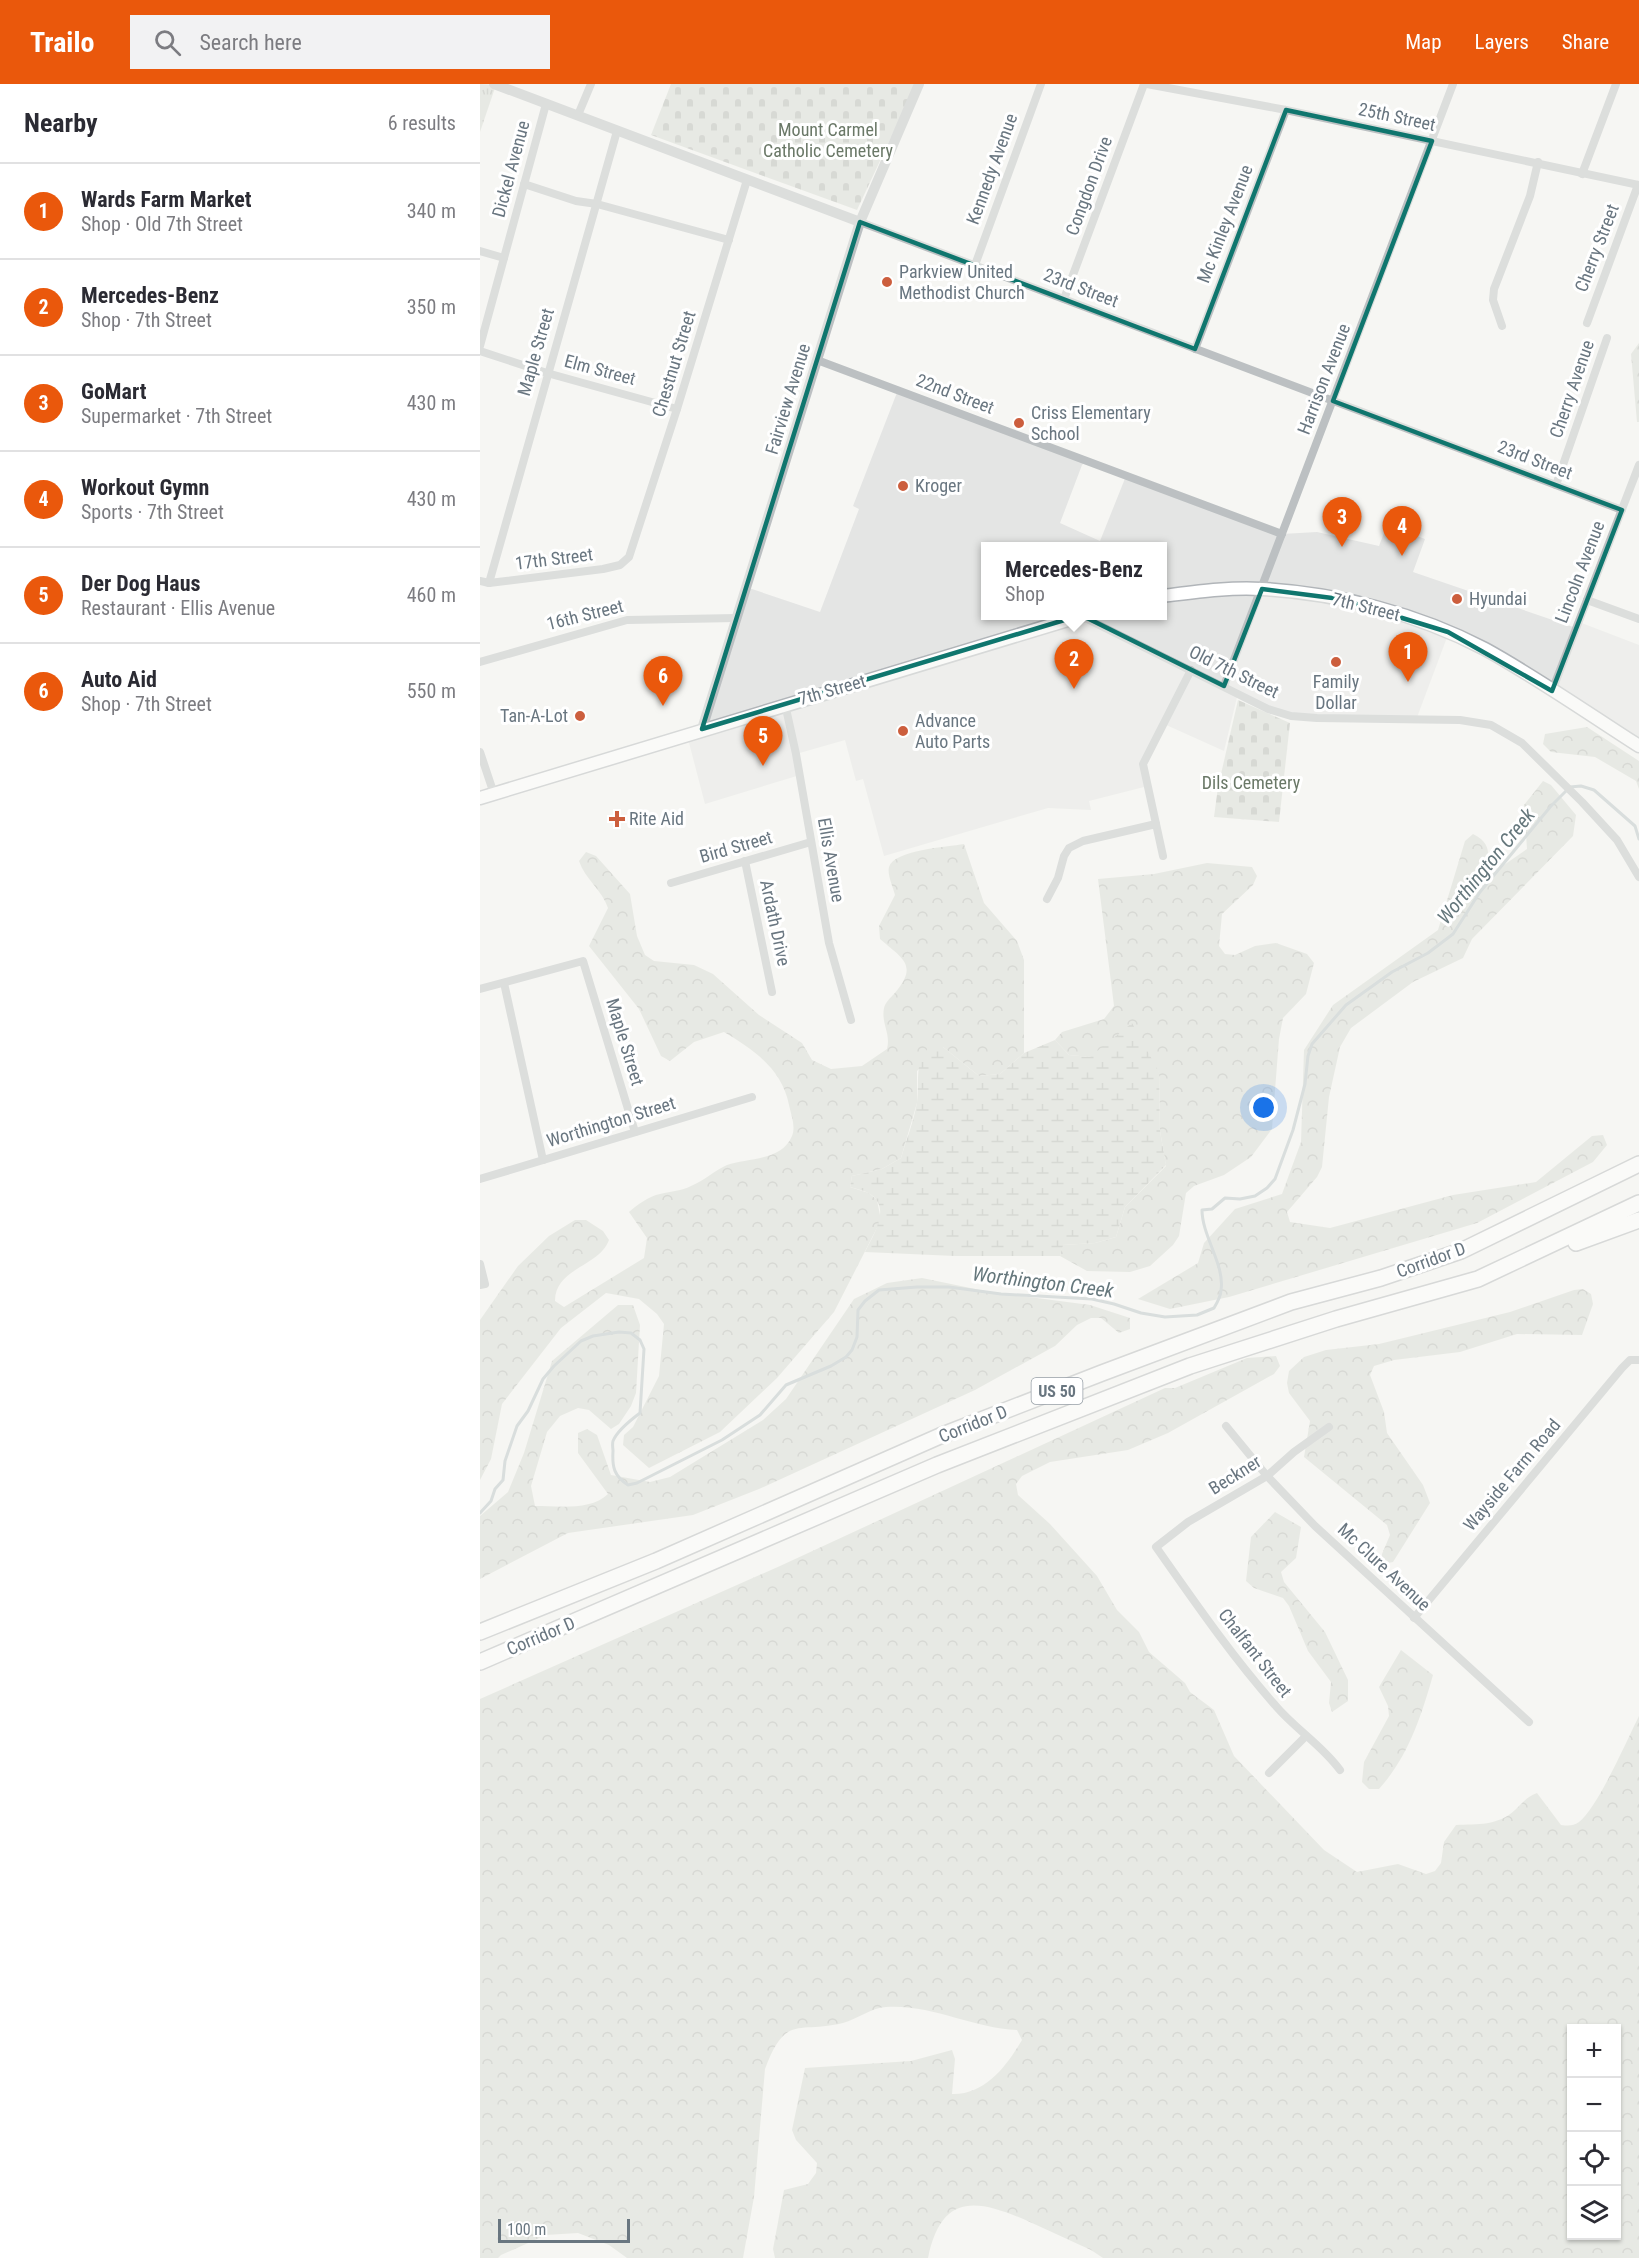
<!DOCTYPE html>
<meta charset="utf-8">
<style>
body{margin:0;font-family:"Roboto Condensed",sans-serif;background:#f2f2f3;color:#2b2b33}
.controls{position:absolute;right:18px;bottom:18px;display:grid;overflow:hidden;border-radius:0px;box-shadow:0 2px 4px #0004}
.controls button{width:54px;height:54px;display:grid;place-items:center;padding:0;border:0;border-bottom:2px solid #e1e1e2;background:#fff;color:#2b2b33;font:30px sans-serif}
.scale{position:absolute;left:18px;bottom:15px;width:132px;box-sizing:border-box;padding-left:6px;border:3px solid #697680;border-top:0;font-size:16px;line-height:21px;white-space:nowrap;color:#697680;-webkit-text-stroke:4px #fff;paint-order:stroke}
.you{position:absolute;left:784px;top:1024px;width:21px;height:21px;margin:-15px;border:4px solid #fff;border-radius:50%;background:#1a73e8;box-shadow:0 0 0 9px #1a73e833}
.badge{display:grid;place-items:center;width:39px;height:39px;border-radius:50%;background:#ea580c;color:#fff;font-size:20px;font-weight:700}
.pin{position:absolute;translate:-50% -50px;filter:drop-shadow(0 2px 3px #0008)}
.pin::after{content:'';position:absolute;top:32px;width:21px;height:18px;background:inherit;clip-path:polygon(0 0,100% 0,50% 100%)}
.popup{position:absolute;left:501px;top:458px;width:186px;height:78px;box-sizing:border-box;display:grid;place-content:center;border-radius:0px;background:#fff;filter:drop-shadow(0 2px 4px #0005);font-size:20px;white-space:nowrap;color:#7c7c81}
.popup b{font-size:22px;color:#2b2b33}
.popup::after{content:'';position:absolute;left:50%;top:100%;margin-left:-12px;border:12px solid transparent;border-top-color:#fff}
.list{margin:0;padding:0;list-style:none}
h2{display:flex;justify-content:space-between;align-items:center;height:78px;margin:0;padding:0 24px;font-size:26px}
h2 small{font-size:20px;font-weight:400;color:#7c7c81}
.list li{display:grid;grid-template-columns:39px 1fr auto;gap:18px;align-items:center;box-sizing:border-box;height:96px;padding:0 24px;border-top:2px solid #e1e1e2}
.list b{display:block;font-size:22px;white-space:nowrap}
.list p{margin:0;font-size:20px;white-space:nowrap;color:#7c7c81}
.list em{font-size:20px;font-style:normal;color:#7c7c81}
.icon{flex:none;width:33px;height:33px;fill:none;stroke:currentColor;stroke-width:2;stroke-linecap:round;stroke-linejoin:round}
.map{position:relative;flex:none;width:1159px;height:2174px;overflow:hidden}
header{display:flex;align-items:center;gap:36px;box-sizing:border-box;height:84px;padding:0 30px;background:#ea580c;color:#fff}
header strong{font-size:28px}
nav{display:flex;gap:33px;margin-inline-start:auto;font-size:21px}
.search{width:420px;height:54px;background:#f2f2f3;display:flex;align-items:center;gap:15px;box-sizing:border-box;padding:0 21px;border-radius:0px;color:#7c7c81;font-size:22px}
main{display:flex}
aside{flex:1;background:#fff}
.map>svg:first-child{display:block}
.built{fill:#e4e5e4;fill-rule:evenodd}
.grass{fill:url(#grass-tufts)}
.forest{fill:url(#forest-crowns);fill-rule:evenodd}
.wetland{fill:url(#wetland-marsh)}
.cemetery{fill:url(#cemetery-stones)}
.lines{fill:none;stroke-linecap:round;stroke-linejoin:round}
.stream{stroke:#b6c0c4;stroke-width:3}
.secondary-casing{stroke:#b1b5b9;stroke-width:15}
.motorway-casing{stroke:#b2b5b8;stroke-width:18}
.minor{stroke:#bcc0c2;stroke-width:8}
.tertiary{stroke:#bcc0c2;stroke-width:10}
.secondary{stroke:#fff;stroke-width:12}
.motorway{stroke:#fff;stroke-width:15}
.marked{fill:none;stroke:#0f766e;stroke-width:4.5;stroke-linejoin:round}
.poi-dot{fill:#cc5e3d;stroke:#fff;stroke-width:2}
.labels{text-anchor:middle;stroke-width:6;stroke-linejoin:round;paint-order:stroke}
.shield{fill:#fff;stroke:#969fa6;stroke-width:1.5}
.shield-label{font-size:16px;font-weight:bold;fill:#697680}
.street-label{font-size:18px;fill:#697680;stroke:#fff}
.park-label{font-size:18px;fill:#6a7867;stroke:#fff}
.poi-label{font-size:18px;fill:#697680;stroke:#fff;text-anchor:start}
.water-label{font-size:20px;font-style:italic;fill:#65777c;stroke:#fff}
</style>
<header>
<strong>Trailo</strong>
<div class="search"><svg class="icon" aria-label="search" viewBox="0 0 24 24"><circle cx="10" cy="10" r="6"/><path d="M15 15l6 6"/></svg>Search here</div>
<nav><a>Map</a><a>Layers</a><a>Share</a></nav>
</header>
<main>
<aside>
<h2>Nearby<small>6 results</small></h2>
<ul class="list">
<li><span class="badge">1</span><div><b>Wards Farm Market</b><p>Shop · Old 7th Street</p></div><em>340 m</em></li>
<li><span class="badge">2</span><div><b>Mercedes-Benz</b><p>Shop · 7th Street</p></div><em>350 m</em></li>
<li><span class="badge">3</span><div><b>GoMart</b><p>Supermarket · 7th Street</p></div><em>430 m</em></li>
<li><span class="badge">4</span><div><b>Workout Gymn</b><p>Sports · 7th Street</p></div><em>430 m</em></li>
<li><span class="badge">5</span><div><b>Der Dog Haus</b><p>Restaurant · Ellis Avenue</p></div><em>460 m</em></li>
<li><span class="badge">6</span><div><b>Auto Aid</b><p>Shop · 7th Street</p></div><em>550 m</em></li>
</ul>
</aside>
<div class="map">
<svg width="1159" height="2174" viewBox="0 0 1159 2174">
<defs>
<pattern id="grass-tufts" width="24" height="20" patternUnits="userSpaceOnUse" patternTransform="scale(1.5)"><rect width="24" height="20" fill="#d6dad3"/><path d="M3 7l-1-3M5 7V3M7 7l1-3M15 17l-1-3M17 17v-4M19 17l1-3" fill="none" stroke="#b2b5b0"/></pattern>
<pattern id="forest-crowns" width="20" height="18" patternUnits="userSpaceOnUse" patternTransform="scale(1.5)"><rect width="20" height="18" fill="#d6dad3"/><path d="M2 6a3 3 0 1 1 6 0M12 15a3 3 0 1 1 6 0" fill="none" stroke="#b2b5b0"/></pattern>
<pattern id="wetland-marsh" width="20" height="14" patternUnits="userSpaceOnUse" patternTransform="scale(1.5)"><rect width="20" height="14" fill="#d6dad3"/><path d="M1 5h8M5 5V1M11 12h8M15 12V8" fill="none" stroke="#b2b5b0"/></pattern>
<pattern id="cemetery-stones" width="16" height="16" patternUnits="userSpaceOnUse" patternTransform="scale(1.5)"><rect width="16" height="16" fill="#d6dad3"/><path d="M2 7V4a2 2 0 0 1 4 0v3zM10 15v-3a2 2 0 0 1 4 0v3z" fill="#b2b5b0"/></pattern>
</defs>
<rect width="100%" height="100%" fill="#f6f6f3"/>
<path class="built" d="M 418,306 L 606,377 L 602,381 L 580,439 L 620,457 L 646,392 L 802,450 L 837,448 L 899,462 L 907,441 L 945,455 L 933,488 L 1096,544 L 1099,538 L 1159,561 L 1159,662 L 969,548 L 936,636 L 811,632 L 758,609 L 744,667 L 684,640 L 663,680 L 668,702 L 609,717 L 611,726 L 568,724 L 404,772 L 383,695 L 376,697 L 365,656 L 316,670 L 320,691 L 225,720 L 207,651 L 222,645 L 266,503 L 340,528 L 379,425 L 373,422 ZM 506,462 L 682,462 L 682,532 L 506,532 Z"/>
<polygon class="grass" points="0,0 16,1 0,48"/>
<g class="forest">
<polygon points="1159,259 1159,338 1157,338 1151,270"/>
<polygon points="1107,643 1159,677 1159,705 1156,697 1115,673 1071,668 1063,660 1065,650"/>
<path d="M 1063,697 L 1071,701 L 1096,731 L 1093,752 L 992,855 L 983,874 L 933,898 L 871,944 L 860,963 L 849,1013 L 842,1083 L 837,1093 L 807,1128 L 810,1138 L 850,1144 L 973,1111 L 1056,1098 L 1112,1052 L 1123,1051 L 1127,1061 L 1113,1078 L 997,1139 L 749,1213 L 690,1225 L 658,1215 L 718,1179 L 724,1159 L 755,1125 L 802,1110 L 821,1058 L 824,966 L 853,921 L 958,846 L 985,757 L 993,750 C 1014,760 1007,773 1008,792 L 1047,765 L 1044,721 Z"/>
<path d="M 484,760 L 504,819 L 537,857 L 544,876 L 544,969 L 520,990 L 499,992 L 463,963 L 437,987 L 437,1019 L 421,1074 L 402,1085 L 372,1092 L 370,1103 L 389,1109 L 397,1116 L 401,1136 L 354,1228 L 297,1294 L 240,1348 L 169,1384 L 143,1361 L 144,1351 L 153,1343 L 179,1292 L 184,1240 L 177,1230 L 159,1215 L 126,1209 L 81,1244 L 22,1320 L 11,1375 L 0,1396 L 0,1236 L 38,1182 L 69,1152 L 95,1136 L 106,1136 L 123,1147 L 129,1156 C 119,1183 75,1184 75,1217 L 84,1223 L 164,1174 L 167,1154 L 149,1128 C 157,1121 169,1112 180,1110 C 192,1107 201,1107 211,1102 C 224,1097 235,1086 247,1081 C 267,1074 302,1077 312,1052 C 316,1042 311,1031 309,1021 C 302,985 274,966 244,948 L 214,958 L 190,977 L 181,972 L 159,925 L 109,862 L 128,824 C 122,806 105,795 99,777 L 106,768 L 116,772 L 150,810 L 157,852 L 165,871 L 174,877 L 214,881 L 233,890 L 279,931 L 322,959 L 332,976 L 351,985 L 382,982 L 407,965 C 411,949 401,940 404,924 C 405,919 410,914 414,910 C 439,881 423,875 400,855 L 399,842 L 415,811 C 413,803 407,791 409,783 C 414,766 467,763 484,760 Z"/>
<polygon points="727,779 772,783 777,792 773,801 742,830 739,862 745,870 755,871 775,862 796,859 827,870 834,879 826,910 803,934 799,955 792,1045 771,1073 744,1091 714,1102 706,1109 699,1152 693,1161 670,1182 650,1188 607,1187 580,1172 582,1161 615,1159 636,1153 645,1123 686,1082 680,1047 679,988 610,973 589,971 575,956 582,948 624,935 634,922 618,795 674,790"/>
<path d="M 442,1194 L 505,1207 L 610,1221 L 650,1234 L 650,1245 L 639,1249 L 621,1234 L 611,1234 L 597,1241 L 575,1262 L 495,1306 L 279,1405 L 213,1431 L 88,1449 L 0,1495 L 0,1432 L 28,1408 L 44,1369 L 72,1277 L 138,1221 L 153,1221 L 160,1241 L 156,1309 L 151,1322 L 139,1340 L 131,1345 L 109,1326 L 98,1324 L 80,1332 L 67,1348 L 51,1402 L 55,1422 C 78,1422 111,1427 128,1410 L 98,1369 L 98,1349 L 107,1345 L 117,1351 L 131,1391 L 170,1398 L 190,1393 L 283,1336 L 306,1315 L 374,1215 L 407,1199 Z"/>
<polygon points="1103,1205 1111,1210 1113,1220 1102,1251 1037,1250 980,1268 914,1276 894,1282 890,1291 904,1328 907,1349 943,1401 950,1419 913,1478 902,1480 902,1470 910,1451 907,1441 824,1373 830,1337 809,1309 807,1299 809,1287 824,1273 846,1266 899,1260 1030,1228 1094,1206"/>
<path d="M 796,1272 L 800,1282 L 794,1290 L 688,1349 L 648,1366 L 570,1378 L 542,1392 L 536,1400 L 538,1411 L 570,1440 L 617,1492 L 637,1526 L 659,1548 L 669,1568 L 705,1599 L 710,1608 L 734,1626 L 754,1672 L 844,1766 L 877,1788 L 918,1780 L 946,1790 L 955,1787 L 961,1779 L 964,1758 L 976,1741 C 997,1740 1018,1742 1035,1726 C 1043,1719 1046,1713 1057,1709 L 1081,1741 C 1089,1742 1093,1742 1099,1738 C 1118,1723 1147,1656 1159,1632 L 1159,2174 L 623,2174 L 611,2166 C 591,2157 572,2148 552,2139 C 501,2116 462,2105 448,2174 L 295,2174 L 293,2165 L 304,2106 L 328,2100 L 336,2089 L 337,2079 L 316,2056 L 312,2046 L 325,1984 L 431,1977 L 472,1966 L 475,1975 L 472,2010 C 506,2011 527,1981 542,1956 L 537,1946 C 492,1944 451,1920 406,1923 C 391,1924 377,1935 363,1939 C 318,1950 306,1929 285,1985 L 274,2113 L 263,2174 L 147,2174 L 129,2161 L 98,2149 L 66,2151 L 21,2171 L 18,2174 L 0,2174 L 0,1615 L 300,1482 L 685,1304 L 695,1304 L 767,1274 ZM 1092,1944 L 1136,1944 L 1136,2152 L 1092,2152 Z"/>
<polygon points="795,1428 821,1443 816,1474 801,1488 804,1498 845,1548 868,1596 868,1617 852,1628 849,1619 851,1598 828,1567 809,1522 803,1514 774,1504 766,1497 771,1453"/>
<path d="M 921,1566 L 953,1591 C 941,1633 928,1673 899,1705 L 889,1705 L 882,1698 L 884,1678 L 909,1632 L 908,1622 L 899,1603 Z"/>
</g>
<path class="wetland" d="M 652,939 L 679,988 L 680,1047 L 686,1081 L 645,1123 L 636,1153 L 615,1159 L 583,1161 L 580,1172 L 475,1172 L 385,1168 C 393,1151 413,1122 388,1109 C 383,1106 376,1105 370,1103 L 372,1092 L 402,1085 L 421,1074 C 426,1056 434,1037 437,1018 C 440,996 433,976 452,961 L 463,963 L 499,992 L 520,990 L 544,969 L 575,956 L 589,971 L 610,973 Z"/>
<g class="cemetery">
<polygon points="191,0 436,0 377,126 171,51"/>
<polygon points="758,616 810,639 799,738 734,733 738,703"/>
</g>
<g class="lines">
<path class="stream" d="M 0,1429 L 11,1417 L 15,1405 L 23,1396 L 25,1377 L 37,1342 L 48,1327 L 63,1295 L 74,1282 L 101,1257 L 113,1252 L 139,1248 L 151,1249 L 160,1256 L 164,1265 L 160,1329 C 152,1335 137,1347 133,1357 C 132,1361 133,1364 133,1367 C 132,1383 134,1392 148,1401 L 157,1399 L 242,1356 L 280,1331 L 306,1301 L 351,1282 L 366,1273 L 372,1266 L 377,1253 L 378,1226 L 385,1217 L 399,1206 L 437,1203 L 469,1203 L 521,1210 L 612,1215 L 634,1220 L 661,1229 L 685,1233 L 717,1231 L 734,1224 C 737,1219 741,1212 741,1206 C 745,1181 722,1152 722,1126 L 732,1125 L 745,1114 L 760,1115 L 775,1112 L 787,1104 L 795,1095 L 813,1046 L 825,1000 L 828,972 L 832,960 L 866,921 L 912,888 L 948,869 L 973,850 L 1000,808 L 1071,722 L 1090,703 L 1101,702 L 1114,706 L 1155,742 L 1159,755"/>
<g class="secondary-casing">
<g id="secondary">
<path d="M 682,512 C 715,508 749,503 782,505 C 858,509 938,530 1005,565 C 1056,593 1109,630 1159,662"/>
<polyline points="0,714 601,532"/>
</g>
</g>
<g class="motorway-casing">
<g id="motorway">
<polyline points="1096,1159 1159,1136"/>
<polyline points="0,1548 176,1477 460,1352 622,1289 811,1218 901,1194 981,1167 1159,1080"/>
<polyline points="0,1578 457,1381 710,1282 856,1235 998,1195 1159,1119"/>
</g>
</g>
<g class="minor">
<polyline points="667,0 806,26 1159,101"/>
<polyline points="98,31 111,0"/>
<polyline points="1102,90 1136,0"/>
<polyline points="44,100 96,117 117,120 249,156"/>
<polyline points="380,138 1142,426"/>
<polyline points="0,167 24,174"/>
<polyline points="495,181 561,0"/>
<polyline points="584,215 664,0"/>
<polyline points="1107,239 1158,101"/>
<polyline points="1022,242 1013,216 1014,205 1050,112 1058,78"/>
<polyline points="0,262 66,20"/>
<polyline points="715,265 806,26"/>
<polyline points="0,267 67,289 197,325"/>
<polyline points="337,276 802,450"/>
<polyline points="1076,401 1127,254"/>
<polyline points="0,497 9,499 123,485 140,481 149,473 197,325 267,96"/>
<polyline points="9,499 137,47"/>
<polyline points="1107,516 1159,535"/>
<polyline points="601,532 788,625 811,632 837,634 980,636 1011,641 1042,659 1102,718 1137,756 1159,793"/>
<polyline points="0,578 147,536 257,534"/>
<polyline points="744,602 973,0"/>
<polyline points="1072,607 1159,381"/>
<polyline points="305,620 316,670 349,859 371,936"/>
<polyline points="0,668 14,710"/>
<polyline points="683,772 663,680 711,586"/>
<polyline points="265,777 292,908"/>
<polyline points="191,799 331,758"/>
<polyline points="567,815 578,794 584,772 589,764 603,757 676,740"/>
<polyline points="24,899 63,1076"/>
<polyline points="0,905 103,877 155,1048"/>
<polyline points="0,1095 272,1013"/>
<polyline points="0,1180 5,1200 0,1201"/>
<polyline points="746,1342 787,1392 835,1442 1049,1638"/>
<path d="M 849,1343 L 814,1368 L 787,1392 L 708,1438 L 676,1463 C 714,1517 751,1571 795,1621 C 815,1645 842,1661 860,1686"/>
<polyline points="934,1534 1142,1284 1150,1276 1159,1276"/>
<polyline points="789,1689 826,1652"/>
</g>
<g class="tertiary">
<polyline points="14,0 380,138"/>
<polyline points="222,645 380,138 439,0"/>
</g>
<use href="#secondary" class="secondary"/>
<use href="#motorway" class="motorway"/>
</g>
<path d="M0 0H1159V2174H0ZM 806,26 L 952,57 L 853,317 L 1142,426 L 1072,607 L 968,548 L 860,515 L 782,505 L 744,602 L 601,531 L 222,645 L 380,138 L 715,265 Z" fill="#f6f6f3" fill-opacity=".55" fill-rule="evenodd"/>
<path class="marked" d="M 806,26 L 952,57 L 853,317 L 1142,426 L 1072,607 L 968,548 L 860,515 L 782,505 L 744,602 L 601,531 L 222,645 L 380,138 L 715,265 Z"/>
<g class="poi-dot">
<circle cx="407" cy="198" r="6"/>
<circle cx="539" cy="339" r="6"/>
<circle cx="423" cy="402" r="6"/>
<circle cx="977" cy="515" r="6"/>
<circle cx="856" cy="578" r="6"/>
<circle cx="100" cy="632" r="6"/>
<circle cx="423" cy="647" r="6"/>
<path d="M134 726h6v6h6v6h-6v6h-6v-6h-6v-6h6z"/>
</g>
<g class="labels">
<rect class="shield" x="551.5" y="1294" width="51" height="26" rx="4.5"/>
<g class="shield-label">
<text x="577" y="1313">US 50</text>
</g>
<g class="street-label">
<text transform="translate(917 33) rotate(12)" y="6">25th Street</text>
<text transform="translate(31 85) rotate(-75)" y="6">Dickel Avenue</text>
<text transform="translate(512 85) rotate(-70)" y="6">Kennedy Avenue</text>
<text transform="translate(609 102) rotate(-70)" y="6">Congdon Drive</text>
<text transform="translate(745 140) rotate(-69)" y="6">Mc Kinley Avenue</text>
<text transform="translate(1117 164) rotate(-69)" y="6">Cherry Street</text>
<text transform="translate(601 204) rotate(21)" y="6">23rd Street</text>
<text transform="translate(56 268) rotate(-74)" y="6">Maple Street</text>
<text transform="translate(194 280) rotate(-73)" y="6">Chestnut Street</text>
<text transform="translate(120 286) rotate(15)" y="6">Elm Street</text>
<text transform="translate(844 295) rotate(-69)" y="6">Harrison Avenue</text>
<text transform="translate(1092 305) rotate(-71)" y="6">Cherry Avenue</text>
<text transform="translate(475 310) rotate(21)" y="6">22nd Street</text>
<text transform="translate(308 315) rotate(-73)" y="6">Fairview Avenue</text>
<text transform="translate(1055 376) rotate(21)" y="6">23rd Street</text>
<text transform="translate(74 475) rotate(-7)" y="6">17th Street</text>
<text transform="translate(1100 488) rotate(-69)" y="6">Lincoln Avenue</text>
<text transform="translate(886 523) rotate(14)" y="6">7th Street</text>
<text transform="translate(105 531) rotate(-14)" y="6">16th Street</text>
<text transform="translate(754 588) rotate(26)" y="6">Old 7th Street</text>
<text transform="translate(352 606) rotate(-16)" y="6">7th Street</text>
<text transform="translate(256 763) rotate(-16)" y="6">Bird Street</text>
<text transform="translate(351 776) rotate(80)" y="6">Ellis Avenue</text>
<text transform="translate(295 839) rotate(78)" y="6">Ardath Drive</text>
<text transform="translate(145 958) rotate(73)" y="6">Maple Street</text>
<text transform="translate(131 1038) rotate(-17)" y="6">Worthington Street</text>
<text transform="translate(951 1176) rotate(-20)" y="6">Corridor D</text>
<text transform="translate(493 1340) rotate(-22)" y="6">Corridor D</text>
<text transform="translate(755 1391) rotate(-32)" y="6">Beckner</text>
<text transform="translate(1032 1391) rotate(-50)" y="6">Wayside Farm Road</text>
<text transform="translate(904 1483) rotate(43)" y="6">Mc Clure Avenue</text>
<text transform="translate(61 1552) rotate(-23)" y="6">Corridor D</text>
<text transform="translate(775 1569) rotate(52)" y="6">Chalfant Street</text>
</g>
<g class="park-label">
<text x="348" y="52">Mount Carmel<tspan x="348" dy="21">Catholic Cemetery</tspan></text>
<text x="771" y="705">Dils Cemetery</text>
</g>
<g class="poi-label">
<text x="419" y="194">Parkview United<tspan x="419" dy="21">Methodist Church</tspan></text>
<text x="551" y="335">Criss Elementary<tspan x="551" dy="21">School</tspan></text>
<text x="435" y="408">Kroger</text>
<text x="989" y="521">Hyundai</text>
<text x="856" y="604" text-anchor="middle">Family<tspan x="856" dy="21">Dollar</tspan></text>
<text x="88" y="638" text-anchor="end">Tan-A-Lot</text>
<text x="435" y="643">Advance<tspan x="435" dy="21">Auto Parts</tspan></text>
<text x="149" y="741">Rite Aid</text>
</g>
<g class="water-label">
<text transform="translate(1006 782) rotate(-51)" y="7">Worthington Creek</text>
<text transform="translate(563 1198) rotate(7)" y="7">Worthington Creek</text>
</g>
</g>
</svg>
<div class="controls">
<button>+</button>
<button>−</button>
<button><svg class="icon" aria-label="locate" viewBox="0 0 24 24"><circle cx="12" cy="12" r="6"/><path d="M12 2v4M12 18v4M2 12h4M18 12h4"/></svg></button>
<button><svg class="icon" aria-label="layers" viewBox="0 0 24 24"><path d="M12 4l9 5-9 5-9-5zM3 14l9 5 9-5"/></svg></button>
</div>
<div class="scale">100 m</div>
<div class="you"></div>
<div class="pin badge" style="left:928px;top:598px">1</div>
<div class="pin badge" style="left:594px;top:605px">2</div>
<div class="popup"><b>Mercedes-Benz</b>Shop</div>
<div class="pin badge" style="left:862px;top:463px">3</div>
<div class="pin badge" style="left:922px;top:472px">4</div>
<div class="pin badge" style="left:283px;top:682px">5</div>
<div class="pin badge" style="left:183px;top:622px">6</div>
</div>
</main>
